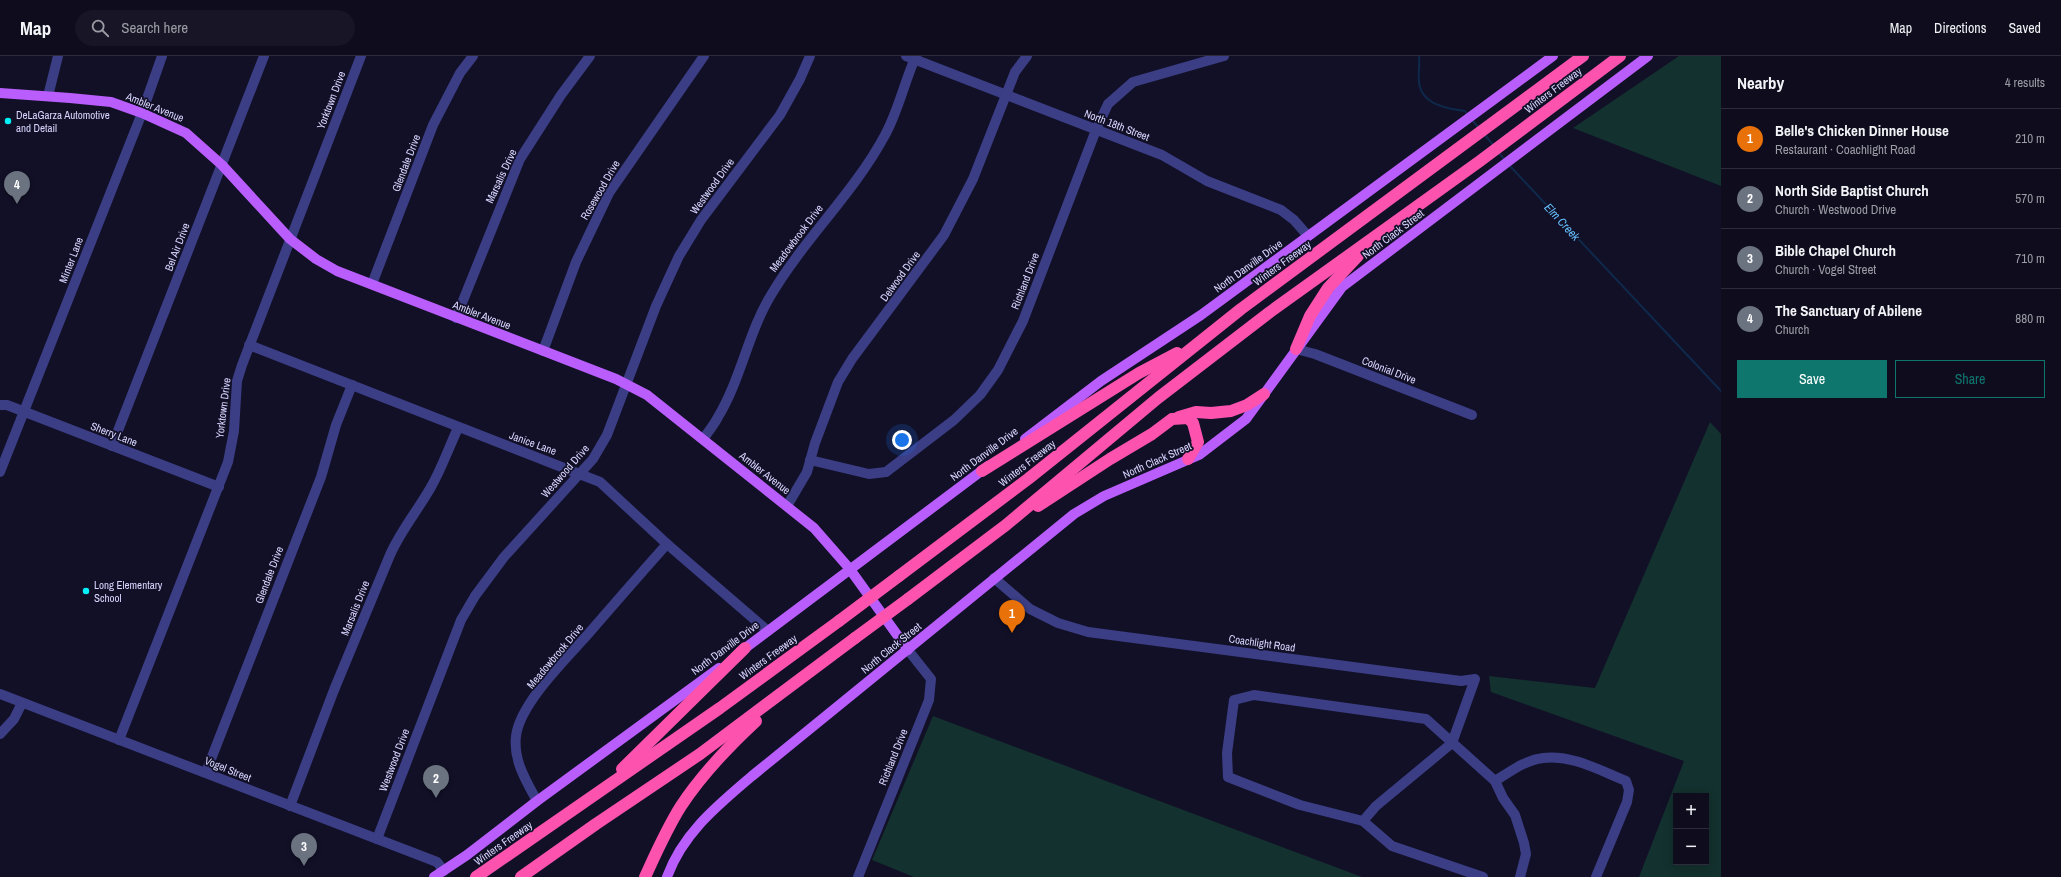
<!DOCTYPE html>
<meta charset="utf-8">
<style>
body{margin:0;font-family:"Archivo Narrow",sans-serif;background:#171526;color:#f1f3f6}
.controls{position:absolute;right:12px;bottom:12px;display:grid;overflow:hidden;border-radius:0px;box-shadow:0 2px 10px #0003}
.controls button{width:36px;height:36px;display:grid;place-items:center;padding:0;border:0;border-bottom:1px solid #2e2c3b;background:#0e0c1d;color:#f1f3f6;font:20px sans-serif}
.you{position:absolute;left:902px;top:384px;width:14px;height:14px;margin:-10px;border:3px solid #fff;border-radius:50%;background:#1a73e8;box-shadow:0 0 0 6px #1a73e833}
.badge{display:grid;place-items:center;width:26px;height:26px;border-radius:50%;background:#0f766e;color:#fff;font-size:13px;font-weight:700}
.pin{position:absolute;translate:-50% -33px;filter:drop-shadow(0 1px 2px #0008)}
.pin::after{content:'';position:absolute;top:21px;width:14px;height:12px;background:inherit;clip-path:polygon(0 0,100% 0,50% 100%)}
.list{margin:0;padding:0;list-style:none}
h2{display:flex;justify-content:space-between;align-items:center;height:52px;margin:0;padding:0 16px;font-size:17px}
h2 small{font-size:13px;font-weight:400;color:#9b9ba4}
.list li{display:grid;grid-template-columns:26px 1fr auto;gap:12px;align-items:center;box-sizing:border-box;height:60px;padding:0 16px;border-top:1px solid #2e2c3b}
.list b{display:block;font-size:15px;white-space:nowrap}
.list p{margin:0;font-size:13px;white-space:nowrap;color:#9b9ba4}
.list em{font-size:13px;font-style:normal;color:#9b9ba4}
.actions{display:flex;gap:8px;padding:12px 16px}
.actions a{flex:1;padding:9px 0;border:1px solid #0f766e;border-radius:0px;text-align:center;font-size:14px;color:#0f766e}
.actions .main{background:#0f766e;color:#fff}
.icon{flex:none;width:22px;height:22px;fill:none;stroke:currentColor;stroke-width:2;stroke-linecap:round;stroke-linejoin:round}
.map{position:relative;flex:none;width:1721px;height:821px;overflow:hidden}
header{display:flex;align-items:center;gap:24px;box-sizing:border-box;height:56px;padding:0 20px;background:#0e0c1d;border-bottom:1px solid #2e2c3b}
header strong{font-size:19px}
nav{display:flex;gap:22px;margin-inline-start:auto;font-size:14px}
.search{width:280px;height:36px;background:#171526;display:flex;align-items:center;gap:10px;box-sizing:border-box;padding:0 14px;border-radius:22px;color:#9b9ba4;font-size:15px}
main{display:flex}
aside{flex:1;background:#0e0c1d}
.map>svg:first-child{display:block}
.green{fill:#13312e;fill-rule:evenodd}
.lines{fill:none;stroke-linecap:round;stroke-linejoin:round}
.stream{stroke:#0f294b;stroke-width:2}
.minor{stroke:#3b3d85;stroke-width:10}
.major{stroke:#b95efd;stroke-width:10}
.highway{stroke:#fd52ae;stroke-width:12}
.highway-bridge{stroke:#fd52ae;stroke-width:12}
.poi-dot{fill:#04f1fc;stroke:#121027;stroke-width:1.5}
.labels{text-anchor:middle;stroke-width:3.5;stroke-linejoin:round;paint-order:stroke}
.street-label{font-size:11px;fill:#d8d6ff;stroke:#121027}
.poi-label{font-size:11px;fill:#d8d6ff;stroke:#121027;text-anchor:start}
.water-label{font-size:12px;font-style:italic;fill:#65bffd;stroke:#121027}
</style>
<header>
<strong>Map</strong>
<div class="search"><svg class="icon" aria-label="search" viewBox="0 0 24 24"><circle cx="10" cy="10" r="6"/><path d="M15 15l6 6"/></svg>Search here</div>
<nav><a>Map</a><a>Directions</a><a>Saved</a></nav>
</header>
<main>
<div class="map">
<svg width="1721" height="821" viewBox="0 0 1721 821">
<rect width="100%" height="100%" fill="#121027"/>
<g class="green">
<polygon points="1679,0 1721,0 1721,130 1573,72"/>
<path d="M 1710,366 L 1721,378 L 1721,821 L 1639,821 L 1684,705 L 1491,636 L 1489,620 L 1595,632 ZM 1676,740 L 1706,740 L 1706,806 L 1676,806 Z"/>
<polygon points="933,660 1362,821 914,821 872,804"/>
</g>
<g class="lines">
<g class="stream">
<path d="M 1419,0 C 1420,8 1418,17 1419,25 C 1420,48 1447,53 1465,55 L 1468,59"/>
<polyline points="1472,64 1479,72"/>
<polyline points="1484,78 1494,90"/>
<polyline points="1499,97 1505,104"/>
<polyline points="1509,109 1721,335"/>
</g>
<g class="minor">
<polyline points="906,0 1162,99 1207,125 1281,154 1294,164 1308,180"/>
<polyline points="48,40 58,0"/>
<polyline points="372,228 433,69 460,17 473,0"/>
<polyline points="456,262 520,103 561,39 590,0"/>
<polyline points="249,289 600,426 667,488 768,575"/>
<polyline points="1296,293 1315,298 1472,359"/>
<polyline points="543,295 576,206 609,137 704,0"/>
<polyline points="0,349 7,349 219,431"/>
<path d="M 703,383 C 708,376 714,369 718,361 C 741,323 748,277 771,239 C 804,183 854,137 885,79 C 898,56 905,24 916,0"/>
<polyline points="112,390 264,0"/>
<polyline points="810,404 869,418 886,416 954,364 980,339 998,314 1023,265 1096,74 1108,48 1133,26 1224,0"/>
<polyline points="0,416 142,57 162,0"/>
<polyline points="787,450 807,416 815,387 838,326 852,303 944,179 973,123 1015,16 1027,0"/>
<polyline points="994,522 1030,553 1058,567 1088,576 1414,619 1461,625 1475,623 1452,687 1376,750 1363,765 1300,749 1228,721 1227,697 1234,644 1254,639 1426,663 1495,725 1503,742 1515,759 1524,787 1526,798 1520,821"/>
<polyline points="0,638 437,806 444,815"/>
<polyline points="0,678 14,663 22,647"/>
<polyline points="119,684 228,406 234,375 237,325 242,309 361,0"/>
<polyline points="206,716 321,421 336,369 352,329"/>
<path d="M 1495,725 C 1510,716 1525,704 1543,702 C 1571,698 1601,715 1626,725 L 1629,734 L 1627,746 L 1596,821"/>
<path d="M 537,745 C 526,725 513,704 516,680 C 520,647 567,602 589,577 C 615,547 641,517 667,488"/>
<path d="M 290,750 L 334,634 L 390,499 C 401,474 418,454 431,431 C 442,412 449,391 458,372"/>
<polyline points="1363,765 1392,790 1483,821"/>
<polyline points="377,783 461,564 475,540 504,501 593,403 607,379 656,250 679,200 701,164 780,59 800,23 810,0"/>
<polyline points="858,821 929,644 931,623 908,594"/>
</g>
<g class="major">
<polyline points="0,37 70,42 111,46 142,57 186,77 222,109 290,183 316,203 337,215 616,323 647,339 814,472 849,512 908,594"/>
<polyline points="1025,383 1101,325 1201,259 1553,0"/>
<polyline points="740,596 988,410"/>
<polyline points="434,821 467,799 537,745 719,612"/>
<path d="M 667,821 C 683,777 717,750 752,720 L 1074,458 L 1104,440 L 1199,399 L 1246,363 L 1342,231 L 1648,0"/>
</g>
<g class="highway">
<polyline points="1296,293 1310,260 1328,232 1358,200"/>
<polyline points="1179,361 1196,356 1211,357 1231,355 1247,349 1264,338"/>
<polyline points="982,415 1139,317 1177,297"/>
<polyline points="1038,450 1110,403 1152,378 1172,363 1188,362 1193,367 1198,386 1188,403"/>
<polyline points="899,520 1028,423 1241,253 1583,0"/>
<polyline points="908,543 1006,469 1158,342 1270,256 1480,105 1620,0"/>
<polyline points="622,713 745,592"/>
<polyline points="476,821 720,652 839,565"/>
<polyline points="521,821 596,768 700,698 855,582"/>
<path d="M 645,821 C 656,797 667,772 681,750 C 702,718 728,691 756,665"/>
</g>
<g class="highway-bridge">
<polyline points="839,565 899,520"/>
<polyline points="855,582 908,543"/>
</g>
</g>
<g class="poi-dot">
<circle cx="8" cy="65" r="4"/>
<circle cx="86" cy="535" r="4"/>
</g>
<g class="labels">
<g class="street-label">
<text transform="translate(1553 34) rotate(-37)" y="4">Winters Freeway</text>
<text transform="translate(331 44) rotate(-69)" y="4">Yorktown Drive</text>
<text transform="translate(155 51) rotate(22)" y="4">Ambler Avenue</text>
<text transform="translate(1117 69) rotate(21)" y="4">North 18th Street</text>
<text transform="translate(406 107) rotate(-69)" y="4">Glendale Drive</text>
<text transform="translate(501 120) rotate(-65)" y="4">Marsalis Drive</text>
<text transform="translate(712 130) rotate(-54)" y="4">Westwood Drive</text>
<text transform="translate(600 134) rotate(-60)" y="4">Rosewood Drive</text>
<text transform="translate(1393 178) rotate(-37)" y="4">North Clack Street</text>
<text transform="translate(796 182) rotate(-53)" y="4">Meadowbrook Drive</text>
<text transform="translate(177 191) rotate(-69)" y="4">Bel Air Drive</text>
<text transform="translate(71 204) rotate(-69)" y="4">Minter Lane</text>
<text transform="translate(1282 207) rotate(-36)" y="4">Winters Freeway</text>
<text transform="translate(1248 210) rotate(-36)" y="4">North Danville Drive</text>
<text transform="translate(900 220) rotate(-54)" y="4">Delwood Drive</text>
<text transform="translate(1025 225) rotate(-69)" y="4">Richland Drive</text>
<text transform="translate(482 259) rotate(21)" y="4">Ambler Avenue</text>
<text transform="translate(1389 314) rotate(21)" y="4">Colonial Drive</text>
<text transform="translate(223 352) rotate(-83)" y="4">Yorktown Drive</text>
<text transform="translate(114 378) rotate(21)" y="4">Sherry Lane</text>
<text transform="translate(533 387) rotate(20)" y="4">Janice Lane</text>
<text transform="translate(984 398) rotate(-37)" y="4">North Danville Drive</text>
<text transform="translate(1157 404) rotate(-24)" y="4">North Clack Street</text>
<text transform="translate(1027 407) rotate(-38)" y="4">Winters Freeway</text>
<text transform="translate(565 415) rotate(-49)" y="4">Westwood Drive</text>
<text transform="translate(765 417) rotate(38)" y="4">Ambler Avenue</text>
<text transform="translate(269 519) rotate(-69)" y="4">Glendale Drive</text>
<text transform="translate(355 552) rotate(-68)" y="4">Marsalis Drive</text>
<text transform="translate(1262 587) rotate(8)" y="4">Coachlight Road</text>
<text transform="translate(725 592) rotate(-37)" y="4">North Danville Drive</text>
<text transform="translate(891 592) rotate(-39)" y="4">North Clack Street</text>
<text transform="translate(555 600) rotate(-50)" y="4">Meadowbrook Drive</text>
<text transform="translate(768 601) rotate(-36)" y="4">Winters Freeway</text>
<text transform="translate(893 701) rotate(-68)" y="4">Richland Drive</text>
<text transform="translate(394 704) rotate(-69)" y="4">Westwood Drive</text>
<text transform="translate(228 713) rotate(22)" y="4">Vogel Street</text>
<text transform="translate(503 787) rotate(-35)" y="4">Winters Freeway</text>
</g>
<g class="poi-label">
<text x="16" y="63">DeLaGarza Automotive<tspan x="16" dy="13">and Detail</tspan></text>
<text x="94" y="533">Long Elementary<tspan x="94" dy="13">School</tspan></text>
</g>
<g class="water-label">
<text transform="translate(1562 166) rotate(47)" y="4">Elm Creek</text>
</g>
</g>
</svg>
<div class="controls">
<button>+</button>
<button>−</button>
</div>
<div class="you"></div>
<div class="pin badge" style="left:1012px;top:577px;background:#e8710a">1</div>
<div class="pin badge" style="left:436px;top:742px;background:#6b7280">2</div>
<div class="pin badge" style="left:304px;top:810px;background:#6b7280">3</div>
<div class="pin badge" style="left:17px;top:148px;background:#6b7280">4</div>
</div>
<aside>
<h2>Nearby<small>4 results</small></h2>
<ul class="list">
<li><span class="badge" style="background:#e8710a">1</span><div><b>Belle's Chicken Dinner House</b><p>Restaurant · Coachlight Road</p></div><em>210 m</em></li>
<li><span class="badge" style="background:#6b7280">2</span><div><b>North Side Baptist Church</b><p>Church · Westwood Drive</p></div><em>570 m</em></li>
<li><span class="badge" style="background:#6b7280">3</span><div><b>Bible Chapel Church</b><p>Church · Vogel Street</p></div><em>710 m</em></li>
<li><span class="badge" style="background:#6b7280">4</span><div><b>The Sanctuary of Abilene</b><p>Church</p></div><em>880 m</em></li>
</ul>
<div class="actions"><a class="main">Save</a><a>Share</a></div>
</aside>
</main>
